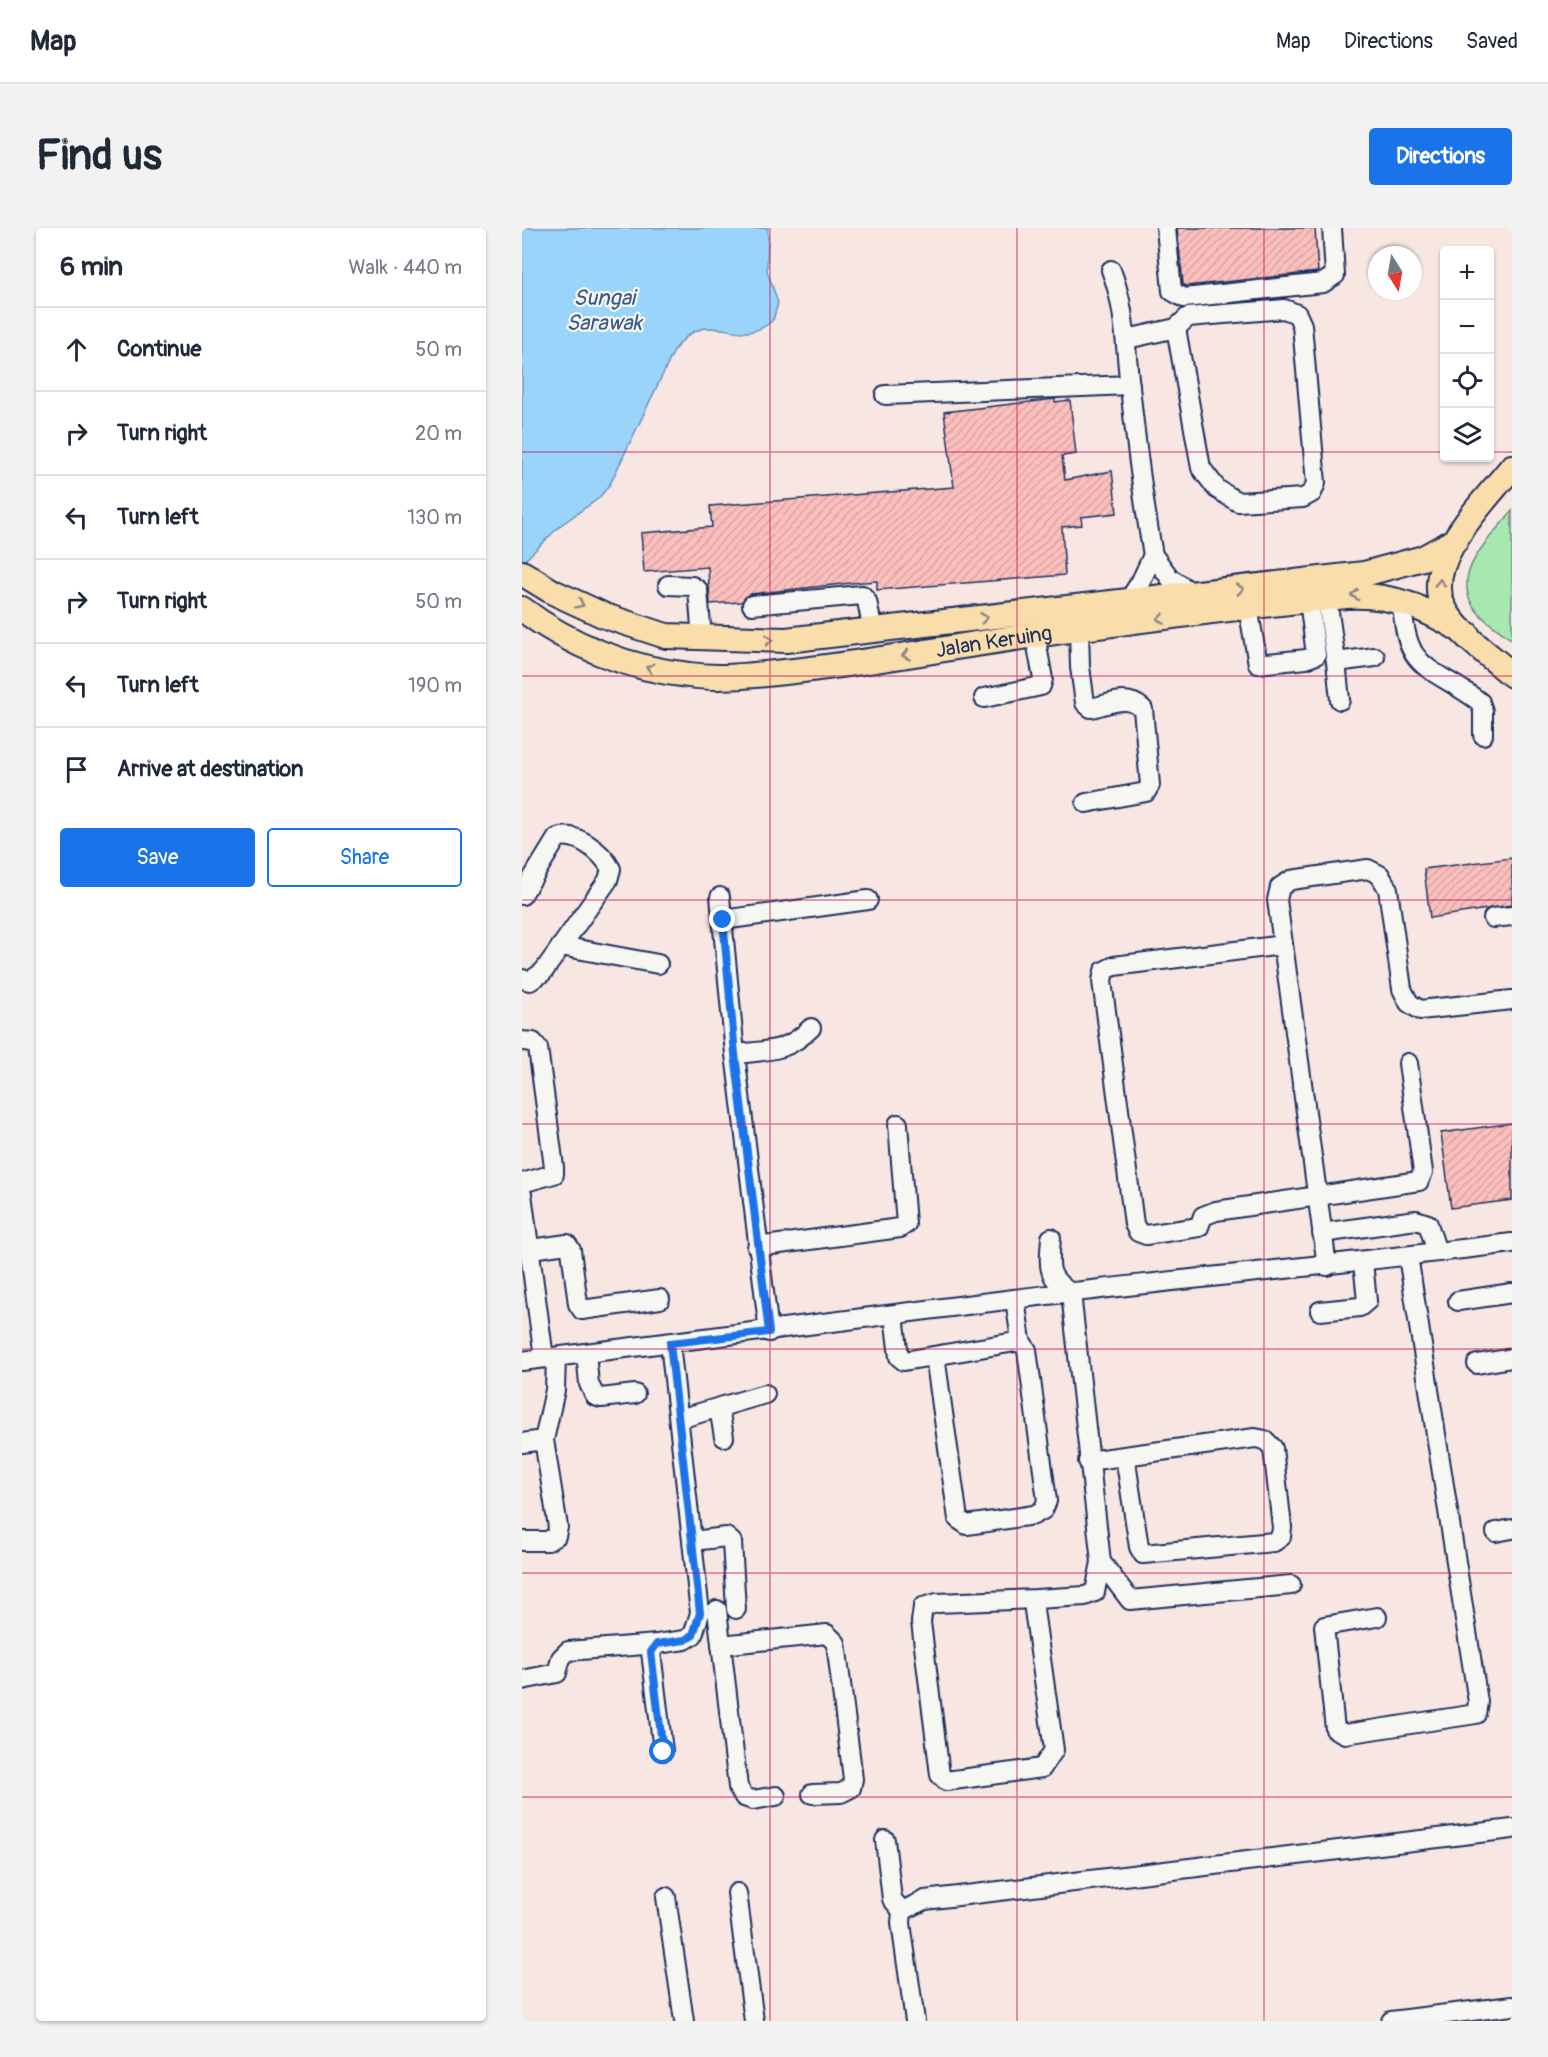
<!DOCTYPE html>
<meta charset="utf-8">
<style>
body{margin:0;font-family:Pangolin,sans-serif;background:#f2f2f3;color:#1f2937}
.controls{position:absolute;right:18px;top:18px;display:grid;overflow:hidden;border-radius:6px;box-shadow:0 2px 4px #0004}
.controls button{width:54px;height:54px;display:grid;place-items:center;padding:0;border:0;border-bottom:2px solid #e0e1e3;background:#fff;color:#1f2937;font:30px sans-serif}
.compass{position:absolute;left:846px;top:18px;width:54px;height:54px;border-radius:50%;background:#fff;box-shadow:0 2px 4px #0004;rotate:169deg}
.stop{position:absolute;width:18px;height:18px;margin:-14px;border:4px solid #1a73e8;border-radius:50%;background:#fff}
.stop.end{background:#1a73e8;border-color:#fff;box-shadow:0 2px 6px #0008}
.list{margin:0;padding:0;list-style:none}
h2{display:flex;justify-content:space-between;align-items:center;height:78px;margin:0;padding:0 24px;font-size:26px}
h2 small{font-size:20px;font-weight:400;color:#747a83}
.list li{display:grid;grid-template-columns:39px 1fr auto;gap:18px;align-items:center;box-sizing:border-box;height:84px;padding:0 24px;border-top:2px solid #e0e1e3}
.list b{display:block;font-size:22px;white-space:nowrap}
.list em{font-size:20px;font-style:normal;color:#747a83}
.actions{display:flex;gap:12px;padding:18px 24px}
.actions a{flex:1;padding:14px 0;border:2px solid #1a73e8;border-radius:6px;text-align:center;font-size:21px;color:#1a73e8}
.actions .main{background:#1a73e8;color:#fff}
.icon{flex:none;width:33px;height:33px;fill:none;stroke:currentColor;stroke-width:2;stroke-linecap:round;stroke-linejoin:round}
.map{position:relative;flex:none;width:990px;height:1793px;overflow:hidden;border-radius:6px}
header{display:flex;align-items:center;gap:36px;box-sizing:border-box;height:84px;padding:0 30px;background:#fff;border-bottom:2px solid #e0e1e3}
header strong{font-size:28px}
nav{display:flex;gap:33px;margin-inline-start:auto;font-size:21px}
.intro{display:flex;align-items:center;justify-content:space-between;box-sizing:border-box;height:144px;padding:0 36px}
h1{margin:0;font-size:42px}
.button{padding:15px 27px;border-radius:6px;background:#1a73e8;color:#fff;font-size:21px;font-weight:700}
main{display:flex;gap:36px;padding:0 36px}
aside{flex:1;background:#fff;border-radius:6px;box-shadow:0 2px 4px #0004}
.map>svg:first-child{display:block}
.green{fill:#a8e7af;stroke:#628b86;stroke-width:1.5}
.water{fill:#9ad4fa;stroke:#6792bc;stroke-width:1.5}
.building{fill:url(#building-hatch);stroke:#1b2f5e;stroke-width:1.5}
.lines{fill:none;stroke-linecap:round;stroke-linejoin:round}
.minor-casing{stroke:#1b2f5e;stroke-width:22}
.major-casing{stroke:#1b2f5e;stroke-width:28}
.minor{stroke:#f6f6f2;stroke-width:18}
.major{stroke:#f9deab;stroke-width:24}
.oneway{stroke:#8a8684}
.route{stroke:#1a73e8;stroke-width:8}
.grid{fill:none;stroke:#c2185b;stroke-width:1.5;stroke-opacity:0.55}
.labels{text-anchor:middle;stroke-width:4.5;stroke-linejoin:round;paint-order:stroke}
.street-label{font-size:21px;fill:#1b2f5e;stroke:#f6f6f2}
.water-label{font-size:22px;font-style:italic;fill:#3b5885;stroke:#f6f6f2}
</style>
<header>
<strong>Map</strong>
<nav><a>Map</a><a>Directions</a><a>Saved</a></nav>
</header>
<div class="intro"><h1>Find us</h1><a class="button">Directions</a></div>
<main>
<aside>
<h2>6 min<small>Walk · 440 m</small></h2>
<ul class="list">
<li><svg class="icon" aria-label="ahead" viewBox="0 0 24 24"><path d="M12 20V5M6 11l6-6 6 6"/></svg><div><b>Continue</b></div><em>50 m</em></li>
<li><svg class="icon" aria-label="right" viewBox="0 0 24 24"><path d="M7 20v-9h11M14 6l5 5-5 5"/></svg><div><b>Turn right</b></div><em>20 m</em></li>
<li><svg class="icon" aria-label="left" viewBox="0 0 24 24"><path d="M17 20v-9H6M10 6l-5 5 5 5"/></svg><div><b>Turn left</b></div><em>130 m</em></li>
<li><svg class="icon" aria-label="right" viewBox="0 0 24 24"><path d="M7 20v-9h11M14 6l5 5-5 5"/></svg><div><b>Turn right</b></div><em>50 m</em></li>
<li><svg class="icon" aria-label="left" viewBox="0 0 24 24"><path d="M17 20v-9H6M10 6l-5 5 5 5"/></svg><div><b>Turn left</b></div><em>190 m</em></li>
<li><svg class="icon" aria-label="arrive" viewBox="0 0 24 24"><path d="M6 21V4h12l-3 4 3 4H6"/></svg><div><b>Arrive at destination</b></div></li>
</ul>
<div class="actions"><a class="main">Save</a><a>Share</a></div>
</aside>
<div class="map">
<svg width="990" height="1793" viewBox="0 0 990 1793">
<defs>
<pattern id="building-hatch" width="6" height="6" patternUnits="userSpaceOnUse" patternTransform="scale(1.5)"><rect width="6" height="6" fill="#fbbfbc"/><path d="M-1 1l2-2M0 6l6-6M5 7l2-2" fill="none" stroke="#d7a4a4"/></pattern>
</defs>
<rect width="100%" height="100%" fill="#f8e6e2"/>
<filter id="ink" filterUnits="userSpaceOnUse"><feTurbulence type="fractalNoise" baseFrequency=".0167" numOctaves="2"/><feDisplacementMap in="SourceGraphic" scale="12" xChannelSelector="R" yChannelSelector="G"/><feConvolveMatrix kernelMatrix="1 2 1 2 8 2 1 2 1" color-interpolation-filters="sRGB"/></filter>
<g filter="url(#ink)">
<path class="green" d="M 990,283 L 990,412 C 979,403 963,394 954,382 C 926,346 968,311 990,283 Z"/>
<path class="water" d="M 0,0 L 246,0 L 245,42 L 256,75 L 251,92 C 215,125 188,74 153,121 L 88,256 L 77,270 L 39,297 L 0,335 Z"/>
<g class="building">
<polygon points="655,0 793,0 796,44 664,58 661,56"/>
<polygon points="533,171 533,174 548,172 554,226 540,228 543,252 590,243 595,285 559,289 560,297 540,299 543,347 355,362 355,353 329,355 229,366 219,374 188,376 186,339 122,344 119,305 190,299 188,278 432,259 422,184"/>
<polygon points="990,630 990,677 908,690 902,641"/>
<polygon points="990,895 990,972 929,980 919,905"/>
</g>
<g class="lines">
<g class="minor-casing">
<g id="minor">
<polyline points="644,0 650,63 662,70 801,55 813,47 810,0"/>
<path d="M 589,42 C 604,80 603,119 608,159 C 614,215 621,272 631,327 L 648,350 L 672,366"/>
<polygon points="762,81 775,86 780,97 794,255 790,265 781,270 716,274 695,261 679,240 654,100 666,89"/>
<polyline points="605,111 654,100"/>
<polyline points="363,167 608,157"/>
<polyline points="146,357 170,358 176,362 180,411"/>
<polyline points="805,370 814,434 853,429"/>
<path d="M 880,372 C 883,445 907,436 958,474 L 961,483 L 961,507"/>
<polyline points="605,375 619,353 631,327"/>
<polyline points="230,377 340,367 345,373 351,403"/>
<polyline points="726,379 736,436 784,431 794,427 787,372"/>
<path d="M 557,401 L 558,439 L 563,475 L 569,480 C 588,476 605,466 621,481 L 628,557 L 624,564 L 564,575"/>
<polyline points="814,434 818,472"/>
<polyline points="462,470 519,458 521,451 513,407"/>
<path d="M 0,667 L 35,610 C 54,603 80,624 89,641 L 86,652 L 21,744 L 8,753 L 0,751"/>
<polyline points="198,669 213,826 247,1104"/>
<polyline points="971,690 990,688"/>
<polyline points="201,692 346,672"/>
<polyline points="761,717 592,738 582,743 580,753 612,996 616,1004 624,1007 677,999 681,988 694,983 897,953 901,944 886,835"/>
<polyline points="39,718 136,736"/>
<polyline points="0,813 11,814 16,820 32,939 32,946 0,955"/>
<path d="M 213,826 C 247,822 264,825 289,800"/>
<polyline points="0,966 22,1130"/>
<polyline points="800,1005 894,992 906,996 915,1024"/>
<path d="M 529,1010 C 527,1038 524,1049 549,1065 L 579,1334 L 608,1372 L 769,1357"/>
<polyline points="235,1019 378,1000 384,996 376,896"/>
<polyline points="9,1021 45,1016 49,1022 56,1076 60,1082 138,1071"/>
<polyline points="805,1038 755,672 758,659 769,652 846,641 858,647 866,661 880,761 887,775 898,782 990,772"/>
<polyline points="936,1073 990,1065"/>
<polyline points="798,1083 838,1079 845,1073 841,1034"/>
<polyline points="372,1087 377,1129 382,1133 499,1113 493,1071"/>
<polyline points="64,1125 67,1156 73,1168 79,1170 113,1166"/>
<polyline points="413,1128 436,1291 445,1297 512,1287 521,1282 525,1273 505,1122 499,1113"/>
<path d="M 0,1133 C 164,1113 328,1091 492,1071 C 658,1051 824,1036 990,1015"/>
<polyline points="955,1136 990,1130"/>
<polyline points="197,1180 202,1209"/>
<polyline points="157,1191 243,1166"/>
<polyline points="0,1215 22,1212"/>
<polyline points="566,1233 733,1210 743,1212 751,1220 760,1299 759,1309 752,1314 621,1326 617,1319 603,1228"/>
<polyline points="974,1304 990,1301"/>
<polyline points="0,1313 26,1313 34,1308 36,1299 22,1212 33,1162 34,1129"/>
<polyline points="171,1313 204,1309 210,1314 214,1381"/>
<polyline points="514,1371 415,1375 401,1379 399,1394 418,1547 424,1553 520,1540 532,1522 512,1382 514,1371 563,1368 573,1364 579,1334"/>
<polyline points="195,1382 216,1559 222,1569 231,1572 254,1568"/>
<polyline points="855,1389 802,1398 813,1501 823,1506 954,1486 956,1474 886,1028"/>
<polyline points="199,1417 305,1406 314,1415 331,1551 329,1560 319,1565 290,1566"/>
<polyline points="0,1452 35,1445 39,1430 46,1423 135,1416"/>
<polyline points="141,1523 129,1424 135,1416 163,1412 171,1407 178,1385 148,1115"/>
<polyline points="363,1612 370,1671 380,1683 379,1695 393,1793"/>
<polyline points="215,1665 232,1793"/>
<polyline points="144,1669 162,1793"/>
<polyline points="380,1683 403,1672 990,1601"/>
<polyline points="869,1793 990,1778"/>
</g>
</g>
<g class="major-casing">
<g id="major">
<path d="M 990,239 C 964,272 900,333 921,378 C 934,405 968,427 990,447"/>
<polyline points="0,345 31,364 83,388 144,408 264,412 842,346 901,330 934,312"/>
<path id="s1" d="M 0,381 C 47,417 108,441 167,447 C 195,451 224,448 253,445 C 316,439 379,428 441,418 C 568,398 696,381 824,368 C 871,365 905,381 945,406"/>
</g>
</g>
<use href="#minor" class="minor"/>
<use href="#major" class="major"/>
</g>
<defs><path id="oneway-chevron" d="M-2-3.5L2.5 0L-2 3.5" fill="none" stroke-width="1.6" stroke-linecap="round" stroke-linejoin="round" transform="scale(1.5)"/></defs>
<g class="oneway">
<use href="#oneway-chevron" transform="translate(918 355) rotate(-88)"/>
<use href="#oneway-chevron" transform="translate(718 361) rotate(-7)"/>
<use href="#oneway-chevron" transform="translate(833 367) rotate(177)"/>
<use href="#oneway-chevron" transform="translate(58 376) rotate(26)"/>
<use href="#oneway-chevron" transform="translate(462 390) rotate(-6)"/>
<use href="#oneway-chevron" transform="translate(639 391) rotate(173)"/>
<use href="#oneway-chevron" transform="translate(247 412)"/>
<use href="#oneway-chevron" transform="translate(384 427) rotate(171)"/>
<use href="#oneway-chevron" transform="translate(128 440) rotate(-165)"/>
</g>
</g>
<g class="lines" filter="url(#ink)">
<polyline class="route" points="141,1524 129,1424 135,1416 163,1412 171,1407 178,1385 148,1115 247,1104 213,826 201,692"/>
</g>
<path class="grid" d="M 248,0 L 248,1793M 495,0 L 495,1793M 742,0 L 742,1793M 0,224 L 922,224M 968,224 L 990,224M 0,448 L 990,448M 0,672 L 990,672M 0,896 L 990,896M 0,1121 L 990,1121M 0,1345 L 990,1345M 0,1569 L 990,1569"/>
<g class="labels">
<g class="street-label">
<text dy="7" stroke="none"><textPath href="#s1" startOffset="489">Jalan Keruing</textPath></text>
</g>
<g class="water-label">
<text x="82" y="77">Sungai<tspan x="82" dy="25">Sarawak</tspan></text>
</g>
</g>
</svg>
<div class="controls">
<button>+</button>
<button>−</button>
<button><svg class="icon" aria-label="locate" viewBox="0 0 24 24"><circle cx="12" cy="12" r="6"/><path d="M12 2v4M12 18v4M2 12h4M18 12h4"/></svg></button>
<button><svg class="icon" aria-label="layers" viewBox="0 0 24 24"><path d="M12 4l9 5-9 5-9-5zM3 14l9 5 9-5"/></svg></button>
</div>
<svg class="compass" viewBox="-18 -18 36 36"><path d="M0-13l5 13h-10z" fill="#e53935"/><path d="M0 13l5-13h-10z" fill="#747a83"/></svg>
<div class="stop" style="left:141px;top:1524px"></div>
<div class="stop end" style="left:201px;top:692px"></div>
</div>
</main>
